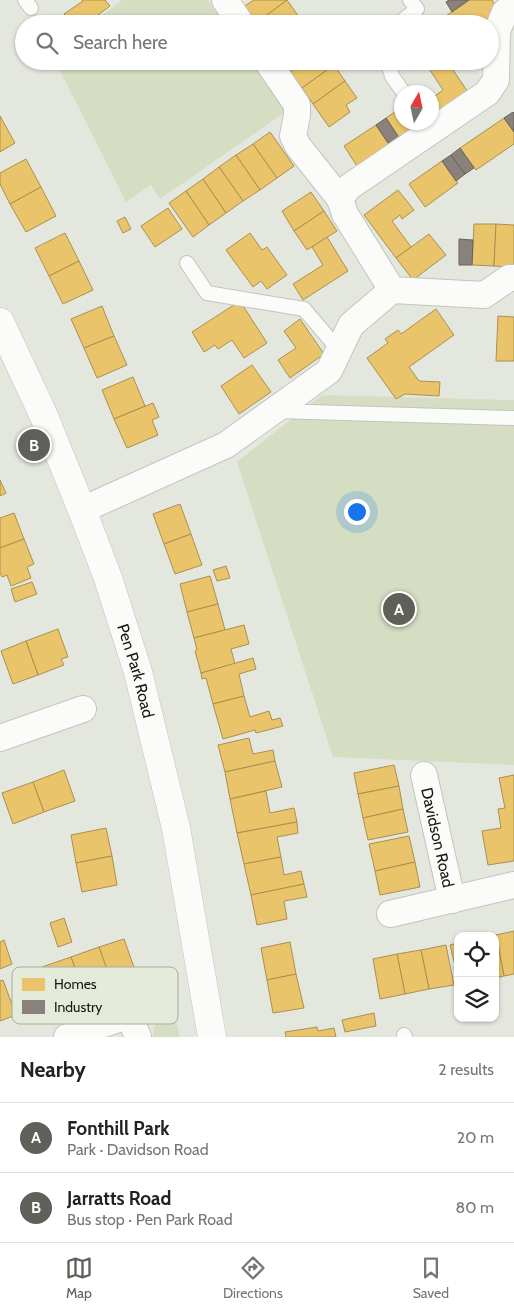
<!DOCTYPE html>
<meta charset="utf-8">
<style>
body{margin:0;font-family:Cabin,sans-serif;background:#f2f2f2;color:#222}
.controls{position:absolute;right:15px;bottom:15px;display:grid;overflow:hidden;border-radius:10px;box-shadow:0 1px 4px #0004}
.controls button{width:45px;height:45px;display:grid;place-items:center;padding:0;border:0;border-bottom:1px solid #e0e0e0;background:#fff;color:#222;font:25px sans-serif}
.compass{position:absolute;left:394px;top:85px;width:45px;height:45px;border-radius:50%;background:#fff;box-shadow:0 1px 4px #0004;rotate:9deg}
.you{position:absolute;left:356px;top:511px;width:18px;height:18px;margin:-12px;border:4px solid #fff;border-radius:50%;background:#1a73e8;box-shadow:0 0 0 8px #1a73e833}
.badge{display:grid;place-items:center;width:32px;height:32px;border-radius:50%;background:#5e6059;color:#fff;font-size:16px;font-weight:700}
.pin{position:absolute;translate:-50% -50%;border:2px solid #fff;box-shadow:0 1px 5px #0006}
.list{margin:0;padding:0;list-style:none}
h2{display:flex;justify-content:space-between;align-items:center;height:65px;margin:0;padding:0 20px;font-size:21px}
h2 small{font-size:16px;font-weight:400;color:#767676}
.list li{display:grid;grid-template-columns:32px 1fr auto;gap:15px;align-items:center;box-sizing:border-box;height:70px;padding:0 20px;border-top:1px solid #e0e0e0}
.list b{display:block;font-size:19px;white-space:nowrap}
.list p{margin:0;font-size:16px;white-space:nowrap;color:#767676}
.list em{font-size:16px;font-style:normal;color:#767676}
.icon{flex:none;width:28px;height:28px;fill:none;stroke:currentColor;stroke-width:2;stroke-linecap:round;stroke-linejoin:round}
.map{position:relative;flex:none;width:514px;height:1037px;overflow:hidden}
.search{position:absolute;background:#fff;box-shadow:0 1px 4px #0004;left:15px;right:15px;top:15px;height:55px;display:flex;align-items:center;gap:12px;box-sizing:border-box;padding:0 18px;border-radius:28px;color:#767676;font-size:19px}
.sheet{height:205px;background:#fff}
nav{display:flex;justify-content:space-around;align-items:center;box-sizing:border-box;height:70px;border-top:1px solid #e0e0e0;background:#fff;font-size:14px;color:#767676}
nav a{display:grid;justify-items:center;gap:2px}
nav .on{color:#5e6059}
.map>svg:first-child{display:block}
.green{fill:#d5dec2}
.homes{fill:#e9c46a;stroke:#aa9050}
.industry{fill:#8a817c;stroke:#67625c}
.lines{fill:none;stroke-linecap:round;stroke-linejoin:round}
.service-casing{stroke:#c2c5bd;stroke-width:16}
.minor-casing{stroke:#c2c5bd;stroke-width:28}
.tertiary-casing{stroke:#c2c5bd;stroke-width:29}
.service{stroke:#fbfbfa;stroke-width:14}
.minor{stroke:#fbfbfa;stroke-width:26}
.tertiary{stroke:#fbfbfa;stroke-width:28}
.labels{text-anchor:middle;stroke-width:5;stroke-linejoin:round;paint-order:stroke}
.street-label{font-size:16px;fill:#161812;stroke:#e5ebda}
.key{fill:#e5ebda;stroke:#a7ac9e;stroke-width:1}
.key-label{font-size:14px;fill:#161812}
</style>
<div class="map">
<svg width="514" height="1037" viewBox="0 0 514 1037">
<rect width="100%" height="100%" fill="#e4e7de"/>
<g class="green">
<polygon points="122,0 208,0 225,24 91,24"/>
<polygon points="55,61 251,61 287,111 160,199 151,185 126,202"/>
<polygon points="322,395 514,400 514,765 333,757 237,462"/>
<path d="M 170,1016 L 175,1018 L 180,1037 L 153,1037 C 152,1024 159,1020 170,1016 Z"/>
</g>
<g class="homes">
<polygon points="82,0 105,0 110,6 86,24 71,24 64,14 83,1"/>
<polygon points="254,0 287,0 255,24 243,7"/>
<polygon points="287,0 299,17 289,24 255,24"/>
<polygon points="469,0 492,0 499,11 488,18 490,21 486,24 442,24 440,20"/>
<polygon points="299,17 304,24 289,24"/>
<polygon points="38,18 43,24 31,24"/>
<polygon points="282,61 305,61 290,72"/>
<polygon points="305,61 331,61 334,65 302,88 290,72"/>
<polygon points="409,61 426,61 414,70"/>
<polygon points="444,61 447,61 470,95 436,118 432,112 432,98 443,90 430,70"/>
<polygon points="334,65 345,81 313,104 302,88"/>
<polygon points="345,81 357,98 346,105 350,112 329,127 313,104"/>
<polygon points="402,107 402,122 429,122 401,141 386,118"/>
<polygon points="0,116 15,143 0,152"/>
<polygon points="504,118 514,132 514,144 476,170 460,148"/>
<polygon points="376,125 393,150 361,172 344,146"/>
<polygon points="270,132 294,166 277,178 253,144"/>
<polygon points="253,144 277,178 260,190 236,155"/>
<polygon points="236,155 260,190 243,201 219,167"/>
<polygon points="26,159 41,187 10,204 0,184 0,173"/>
<polygon points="442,161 458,183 425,207 409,184"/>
<polygon points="219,167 243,201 226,213 203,179"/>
<polygon points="203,179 226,213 209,225 186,191"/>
<polygon points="41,187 56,216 26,232 10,204"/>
<polygon points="398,190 414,210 402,219 400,215 392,221 411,247 396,258 364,215"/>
<polygon points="186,191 209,225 193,237 169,203"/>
<polygon points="311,192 324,211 294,231 282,211"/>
<polygon points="168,208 182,229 155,247 141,226"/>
<polygon points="324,211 337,231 307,250 294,231"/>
<polygon points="125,217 131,229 123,233 117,221"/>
<polygon points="474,224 496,224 494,266 472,265"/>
<polygon points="496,224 514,225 514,267 494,266"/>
<polygon points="65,233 79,261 49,276 35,248"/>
<polygon points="250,233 262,250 267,247 287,275 267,289 261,281 253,287 226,250"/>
<polygon points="429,234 446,255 413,280 396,258"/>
<polygon points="327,237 348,271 303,300 293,284 323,265 312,247"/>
<polygon points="79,261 93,290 63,304 49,276"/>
<polygon points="240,301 267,343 244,358 232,340 218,349 215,345 204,352 192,332"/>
<polygon points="102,306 114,336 84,348 71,319"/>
<polygon points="436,309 454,335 409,367 419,381 440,382 439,396 405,394 396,399 367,358 388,343 385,339 398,330 401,334"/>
<polygon points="498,316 514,317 514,361 496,361"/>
<polygon points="300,319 324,354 290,378 278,360 296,348 284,331"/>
<polygon points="114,336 127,365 97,378 84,348"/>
<polygon points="252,365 271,392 239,414 221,386"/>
<polygon points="133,377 145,406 114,419 102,390"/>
<polygon points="153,403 159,417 152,420 158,435 127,448 114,419"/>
<polygon points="0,480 6,493 0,496"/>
<polygon points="180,504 191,534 164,544 153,514"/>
<polygon points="14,513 24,539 0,548 0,518"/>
<polygon points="191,534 202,565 175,574 164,544"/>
<polygon points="24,539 34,564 27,567 31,578 11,586 7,575 2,577 0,573 0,548"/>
<polygon points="226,566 230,578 217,581 213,570"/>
<polygon points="210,576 218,604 187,612 180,584"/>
<polygon points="32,582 37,594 15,602 11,589"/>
<polygon points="218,604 225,630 194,638 187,612"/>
<polygon points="244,625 249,644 231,649 235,664 201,673 195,651 197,650 194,638"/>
<polygon points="58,629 68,657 61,659 64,665 38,675 26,641"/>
<polygon points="26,641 38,675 13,684 1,651"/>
<polygon points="253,658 256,669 239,674 244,696 213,704 206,678 202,679 201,673"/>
<polygon points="244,696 250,717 269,711 272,720 280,718 283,726 256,733 255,730 223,739 213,704"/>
<polygon points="249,738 253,754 273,750 275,761 225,772 218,745"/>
<polygon points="275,761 282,787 230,799 225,772"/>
<polygon points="394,765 399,786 358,794 354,773"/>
<polygon points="64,770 75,801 44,812 33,782"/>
<polygon points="514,775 514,861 488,865 482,831 501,828 498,809 505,808 499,778"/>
<polygon points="33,782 44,812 13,824 2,793"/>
<polygon points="399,786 403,809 363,818 358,794"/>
<polygon points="266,791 270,813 294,808 297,822 237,833 230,799"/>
<polygon points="403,809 408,832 368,840 363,818"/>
<polygon points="297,822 298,833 277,837 281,857 244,864 237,833"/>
<polygon points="106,828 112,856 76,863 71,835"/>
<polygon points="409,836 415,862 375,871 369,844"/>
<polygon points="112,856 117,885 82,892 76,863"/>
<polygon points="281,857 284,875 301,871 304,884 251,895 244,864"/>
<polygon points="415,862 420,887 380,895 375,871"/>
<polygon points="304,884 307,897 284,901 287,919 257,925 251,895"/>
<polygon points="64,918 72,942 58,947 50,923"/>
<polygon points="514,931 514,974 504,976 496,935"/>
<polygon points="496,935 504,976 495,978 495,936 492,936"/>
<polygon points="124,939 136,973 111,981 99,947"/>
<polygon points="4,940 12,964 0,969 0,942"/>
<polygon points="290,942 296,974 267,980 261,948"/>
<polygon points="458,943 458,978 450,945"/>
<polygon points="446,945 454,985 429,989 421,950"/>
<polygon points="99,947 111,981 83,991 71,957"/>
<polygon points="421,950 429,989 405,994 397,954"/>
<polygon points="397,954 405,994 380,999 373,959"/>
<polygon points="71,957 83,991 54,1001 42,967"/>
<polygon points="296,974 304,1008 273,1013 267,980"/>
<polygon points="3,980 16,1015 0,1021 0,981"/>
<polygon points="374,1013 376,1026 345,1032 342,1020"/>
<polygon points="317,1027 318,1031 334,1028 336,1037 286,1037 285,1032"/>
</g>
<g class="industry">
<polygon points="449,0 469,0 452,12 446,2"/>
<polygon points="513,112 514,113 514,132 504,118"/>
<polygon points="386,118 400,139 390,146 376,125"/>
<polygon points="460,148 474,168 465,174 451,155"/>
<polygon points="451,155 465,174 456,181 442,161"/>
<polygon points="459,239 473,240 472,265 459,265"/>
</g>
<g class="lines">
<g class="service-casing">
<g id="service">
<polyline points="25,0 31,8"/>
<polyline points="398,24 417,9 410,0"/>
<polyline points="387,61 392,76 403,92"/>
<polyline points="187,263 207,293 304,309 338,349"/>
<polyline points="277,411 514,418"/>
<polyline points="404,1035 405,1037"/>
</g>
</g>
<g class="minor-casing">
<g id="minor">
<polyline points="225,0 241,24"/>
<polyline points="267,61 297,105 297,115 293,136 298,146 340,199"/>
<polyline points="392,290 345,214 340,199 349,187 487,93 496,80 497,31 505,12 514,6"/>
<polyline points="392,290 484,295 509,278 514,278"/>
<polyline points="82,510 226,445 329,371 351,325 392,290"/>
<polyline points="0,738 83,709"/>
<path id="s1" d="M 424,775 L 452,900"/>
<polyline points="390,914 514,885"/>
<polyline points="129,1015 138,1037"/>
<polyline points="67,1037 163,1003"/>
</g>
</g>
<g class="tertiary-casing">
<g id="tertiary">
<path id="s2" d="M 0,322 L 43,414 L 82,510 L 108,578 L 138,672 L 176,828 L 212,1037"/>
</g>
</g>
<use href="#service" class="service"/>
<use href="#minor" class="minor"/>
<use href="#tertiary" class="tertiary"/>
</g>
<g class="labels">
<g class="street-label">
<text dy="6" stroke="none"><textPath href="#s2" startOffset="375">Pen Park Road</textPath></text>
<text dy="6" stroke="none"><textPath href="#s1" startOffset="64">Davidson Road</textPath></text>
</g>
</g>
<rect x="12" y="967" width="166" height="57" rx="8" class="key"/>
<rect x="22" y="978" width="23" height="13" fill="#e9c46a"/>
<rect x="22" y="1000" width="23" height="14" fill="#8a817c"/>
<g class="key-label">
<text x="54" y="989">Homes</text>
<text x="54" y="1012">Industry</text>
</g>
</svg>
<div class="controls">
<button><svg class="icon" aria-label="locate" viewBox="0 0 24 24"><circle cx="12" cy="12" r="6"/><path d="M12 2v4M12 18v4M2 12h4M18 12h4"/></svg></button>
<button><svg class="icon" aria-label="layers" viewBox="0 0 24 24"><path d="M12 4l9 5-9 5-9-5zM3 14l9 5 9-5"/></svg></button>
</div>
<svg class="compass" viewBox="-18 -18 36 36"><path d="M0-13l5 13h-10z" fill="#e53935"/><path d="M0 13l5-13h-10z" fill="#767676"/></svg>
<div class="you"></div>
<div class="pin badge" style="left:399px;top:609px">A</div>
<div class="pin badge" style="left:34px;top:445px">B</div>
<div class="search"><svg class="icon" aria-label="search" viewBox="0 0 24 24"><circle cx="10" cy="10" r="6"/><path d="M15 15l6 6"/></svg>Search here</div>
</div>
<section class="sheet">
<h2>Nearby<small>2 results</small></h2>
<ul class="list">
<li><span class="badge">A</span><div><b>Fonthill Park</b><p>Park · Davidson Road</p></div><em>20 m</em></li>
<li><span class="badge">B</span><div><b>Jarratts Road</b><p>Bus stop · Pen Park Road</p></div><em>80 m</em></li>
</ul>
</section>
<nav>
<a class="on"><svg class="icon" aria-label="map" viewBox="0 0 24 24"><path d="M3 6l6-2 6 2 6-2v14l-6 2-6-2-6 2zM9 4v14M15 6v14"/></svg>Map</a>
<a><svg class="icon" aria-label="directions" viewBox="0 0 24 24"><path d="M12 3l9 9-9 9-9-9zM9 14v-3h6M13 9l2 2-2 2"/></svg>Directions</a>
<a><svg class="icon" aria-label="saved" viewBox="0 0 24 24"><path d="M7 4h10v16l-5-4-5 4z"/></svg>Saved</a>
</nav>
